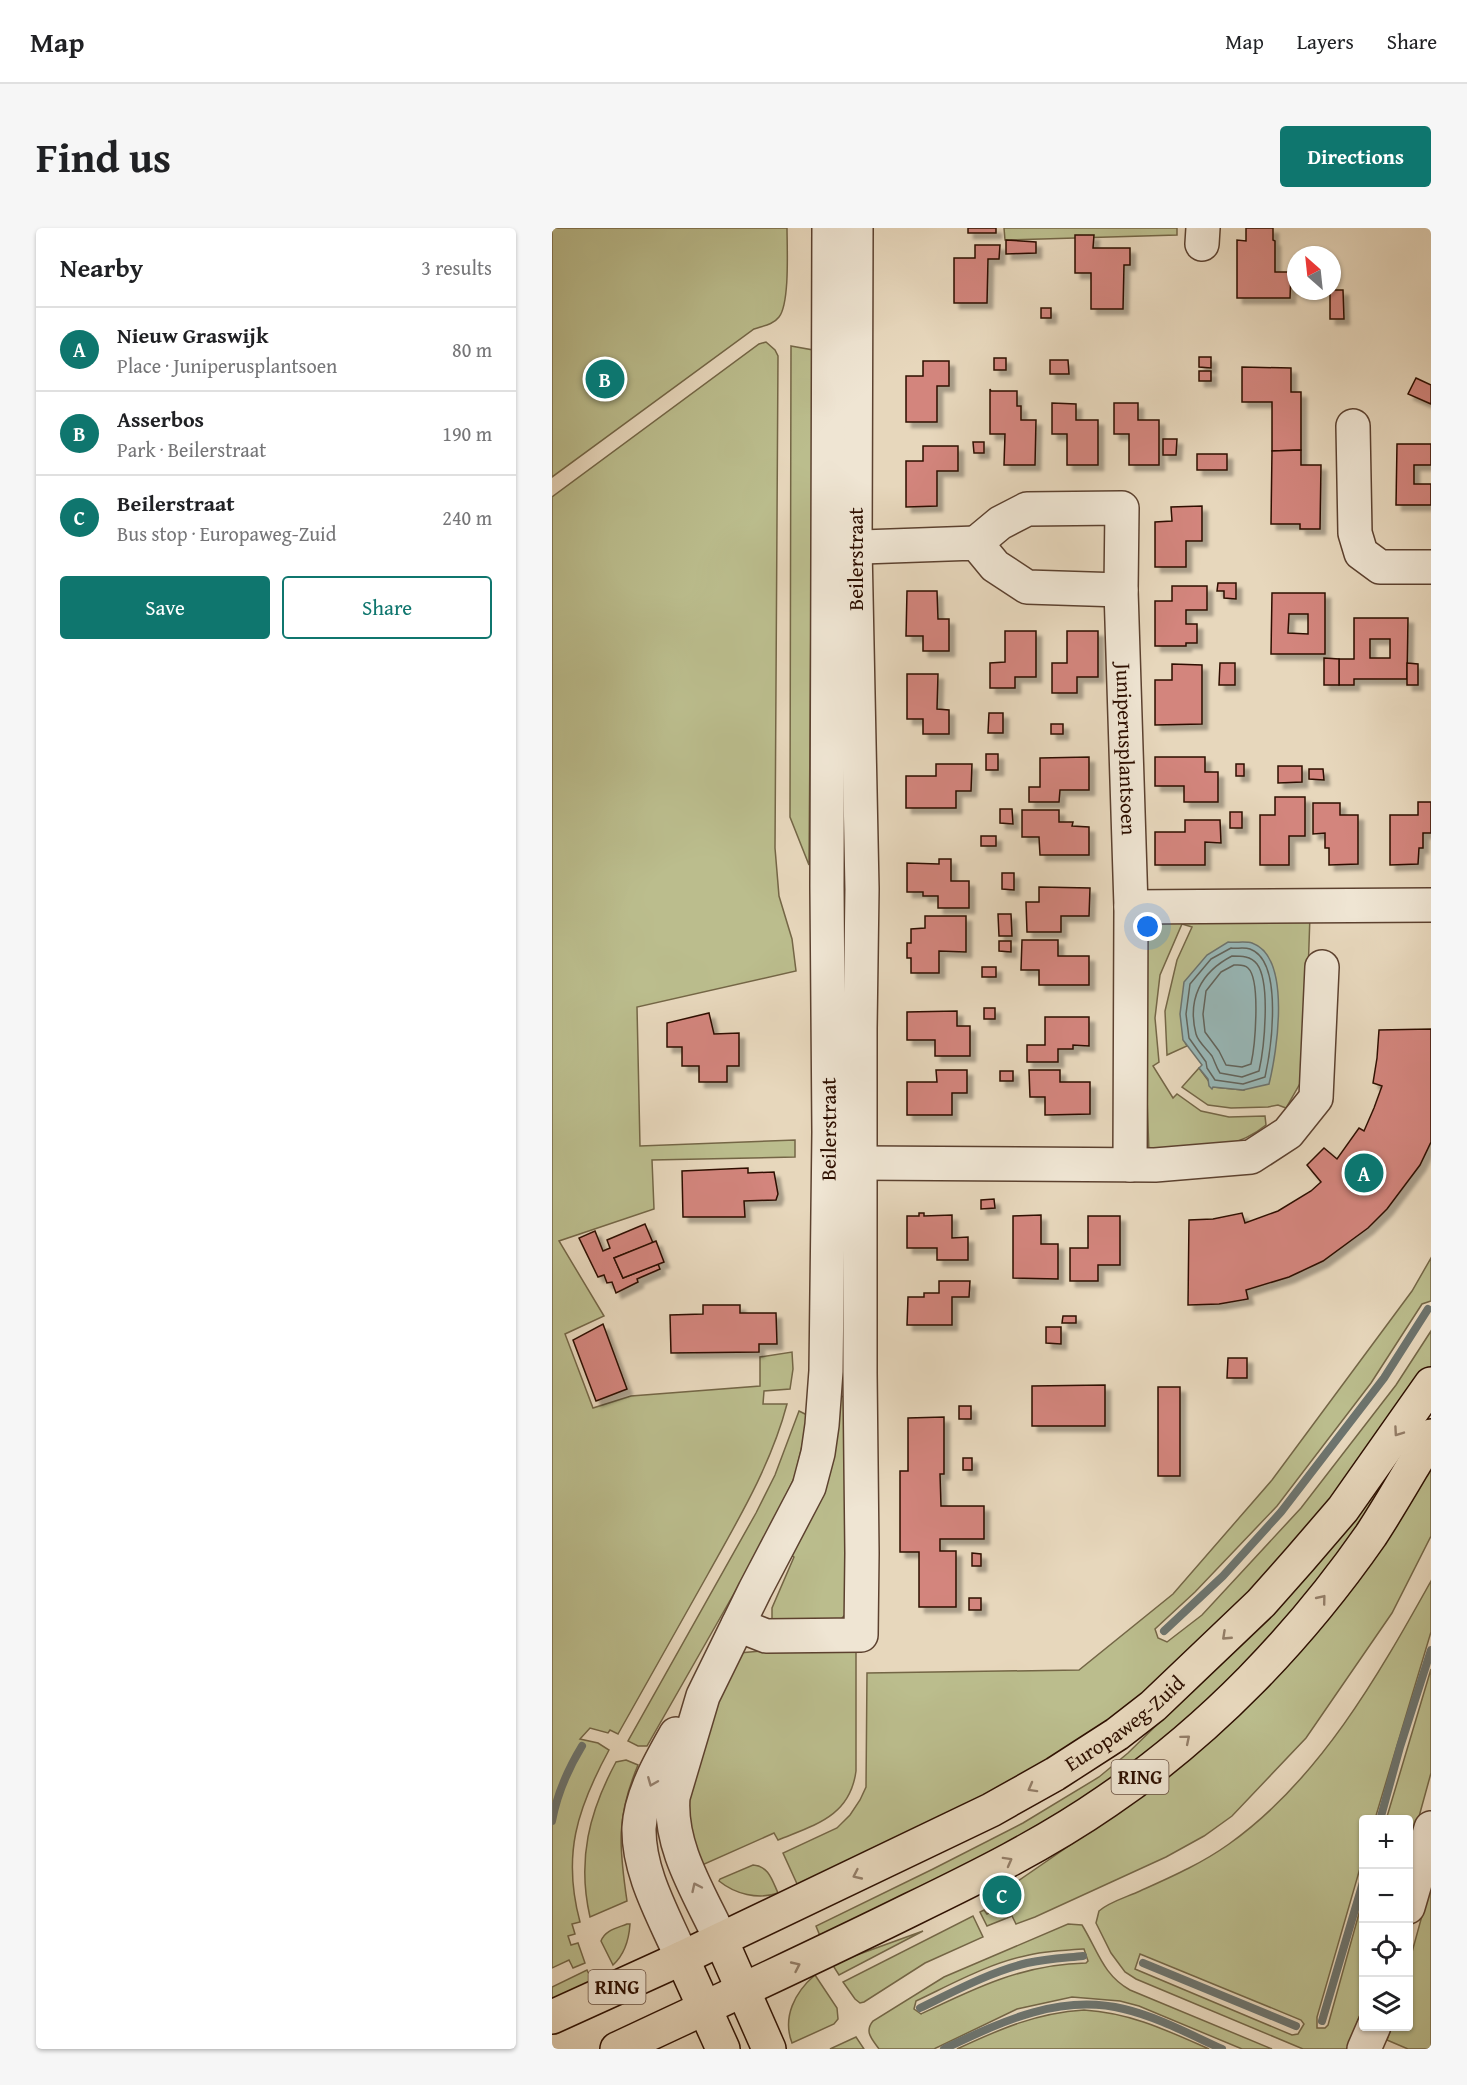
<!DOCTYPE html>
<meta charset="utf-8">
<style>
body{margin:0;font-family:"Gentium Book Plus",serif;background:#f6f6f6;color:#202124}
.controls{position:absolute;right:18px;bottom:18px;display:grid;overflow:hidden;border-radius:6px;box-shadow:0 2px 4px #0004}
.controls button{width:54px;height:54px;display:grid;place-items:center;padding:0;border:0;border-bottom:2px solid #e0e0e0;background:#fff;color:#202124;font:30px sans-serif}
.compass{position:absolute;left:735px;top:18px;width:54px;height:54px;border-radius:50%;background:#fff;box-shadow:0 2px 4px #0004;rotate:333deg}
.you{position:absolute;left:596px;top:699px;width:21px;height:21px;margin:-15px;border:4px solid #fff;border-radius:50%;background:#1a73e8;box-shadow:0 0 0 9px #1a73e833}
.badge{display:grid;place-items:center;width:39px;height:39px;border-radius:50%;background:#0f766e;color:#fff;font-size:20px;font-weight:700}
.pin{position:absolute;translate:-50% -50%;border:3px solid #fff;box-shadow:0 2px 6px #0006}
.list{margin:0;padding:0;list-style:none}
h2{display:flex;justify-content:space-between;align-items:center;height:78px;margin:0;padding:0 24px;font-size:26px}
h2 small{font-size:20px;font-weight:400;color:#757577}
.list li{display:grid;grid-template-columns:39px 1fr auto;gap:18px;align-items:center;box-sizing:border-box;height:84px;padding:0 24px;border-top:2px solid #e0e0e0}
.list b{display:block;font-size:22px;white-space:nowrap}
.list p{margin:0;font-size:20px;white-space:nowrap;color:#757577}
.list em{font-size:20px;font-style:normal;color:#757577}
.actions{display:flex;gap:12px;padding:18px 24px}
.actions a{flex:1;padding:14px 0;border:2px solid #0f766e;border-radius:6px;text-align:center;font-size:21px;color:#0f766e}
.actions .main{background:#0f766e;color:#fff}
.icon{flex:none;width:33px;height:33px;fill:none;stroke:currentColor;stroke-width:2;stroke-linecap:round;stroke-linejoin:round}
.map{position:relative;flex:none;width:879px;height:1821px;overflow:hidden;border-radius:6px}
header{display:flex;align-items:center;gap:36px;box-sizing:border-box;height:84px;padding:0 30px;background:#fff;border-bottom:2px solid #e0e0e0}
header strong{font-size:28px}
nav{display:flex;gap:33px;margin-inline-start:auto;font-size:21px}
.intro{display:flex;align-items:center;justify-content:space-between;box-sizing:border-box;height:144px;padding:0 36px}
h1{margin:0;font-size:42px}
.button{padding:15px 27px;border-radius:6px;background:#0f766e;color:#fff;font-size:21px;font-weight:700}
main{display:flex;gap:36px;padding:0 36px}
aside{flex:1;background:#fff;border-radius:6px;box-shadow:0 2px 4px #0004}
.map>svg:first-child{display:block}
.green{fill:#bbbd8d;stroke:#746646;stroke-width:1.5;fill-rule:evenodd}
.water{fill:#98b8b8;stroke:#6d746e;stroke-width:1.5}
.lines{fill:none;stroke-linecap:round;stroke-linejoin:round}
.shore{stroke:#62645c;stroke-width:1.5}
.stream{stroke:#6d746e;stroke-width:8}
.building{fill:#d3857d;stroke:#2d0f00;stroke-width:1.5;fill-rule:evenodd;filter:url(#shadow)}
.minor-casing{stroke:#5c412f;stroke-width:36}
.major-casing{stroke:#2d0f00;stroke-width:36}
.minor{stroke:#efe5d3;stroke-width:33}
.major{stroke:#e7d7bc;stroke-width:33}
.oneway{stroke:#937d67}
.oneway2{stroke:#988574}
.labels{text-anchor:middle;stroke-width:5;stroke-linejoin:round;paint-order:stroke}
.shield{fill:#efe5d3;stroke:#674f3f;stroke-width:1.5}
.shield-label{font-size:20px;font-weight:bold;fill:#2d0f00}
.street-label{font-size:21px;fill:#2d0f00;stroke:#efe5d3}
</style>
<header>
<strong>Map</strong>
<nav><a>Map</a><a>Layers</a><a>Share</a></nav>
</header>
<div class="intro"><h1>Find us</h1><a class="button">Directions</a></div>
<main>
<aside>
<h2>Nearby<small>3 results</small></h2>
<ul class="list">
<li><span class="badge">A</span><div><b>Nieuw Graswijk</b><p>Place · Juniperusplantsoen</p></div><em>80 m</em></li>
<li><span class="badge">B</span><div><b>Asserbos</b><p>Park · Beilerstraat</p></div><em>190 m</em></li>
<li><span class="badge">C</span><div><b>Beilerstraat</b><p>Bus stop · Europaweg-Zuid</p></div><em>240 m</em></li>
</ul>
<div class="actions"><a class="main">Save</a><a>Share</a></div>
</aside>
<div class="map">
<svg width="879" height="1821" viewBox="0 0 879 1821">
<defs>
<filter id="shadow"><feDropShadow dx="5.5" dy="5.5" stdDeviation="1.5" flood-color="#0004"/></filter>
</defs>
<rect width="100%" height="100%" fill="#e7d7bc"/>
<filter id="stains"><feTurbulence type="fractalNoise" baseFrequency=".00333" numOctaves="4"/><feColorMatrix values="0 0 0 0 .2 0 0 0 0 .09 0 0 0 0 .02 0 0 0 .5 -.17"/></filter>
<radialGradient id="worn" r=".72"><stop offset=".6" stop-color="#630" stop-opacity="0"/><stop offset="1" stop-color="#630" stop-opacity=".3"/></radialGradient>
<g class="green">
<path d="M 0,0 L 235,0 C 235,19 238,75 227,89 C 221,97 210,98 202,101 L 0,249 Z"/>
<polygon points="452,0 625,0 625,7 453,12"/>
<path d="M 214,114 L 223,122 L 226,128 L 223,620 L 227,668 L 240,711 L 244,743 L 85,779 L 88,918 L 243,912 L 243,929 L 100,932 L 102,981 L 7,1013 L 52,1088 L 13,1106 L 41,1180 L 79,1168 L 208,1158 L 208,1129 L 240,1124 L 241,1141 L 238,1161 L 212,1163 L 211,1176 L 235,1176 C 219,1237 186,1292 156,1346 C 126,1400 96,1453 66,1506 L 58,1502 L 56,1505 L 38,1500 L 28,1511 L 46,1515 L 57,1522 C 25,1581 10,1627 28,1694 L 20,1696 L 23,1706 L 16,1708 L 19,1717 L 26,1715 L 33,1735 L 21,1740 L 17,1732 L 0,1740 L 0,269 L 207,116 Z"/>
<polygon points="239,118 261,122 257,637 238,589"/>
<path d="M 758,687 L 753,835 L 750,852 L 734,880 L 726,877 L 716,879 L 679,880 L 656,877 L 630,859 L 647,840 L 661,859 L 691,862 L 631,811 L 635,818 L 615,827 L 613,783 L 625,732 L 640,699 L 630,696 L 608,747 L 603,790 L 607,834 L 601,838 L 621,870 L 625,866 L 649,883 L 677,889 L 713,888 L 714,897 C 680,925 640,921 597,925 L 589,701 L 598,688 Z"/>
<polygon points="879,1030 879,1073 870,1076 819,1155 725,1278 643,1364 603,1401 606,1410 615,1414 650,1387 749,1280 844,1157 879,1103 879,1143 795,1263 677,1394 562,1489 452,1560 246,1658 231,1625 285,1600 298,1587 308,1572 314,1559 315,1445 527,1442 621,1366 720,1252 860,1063"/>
<polygon points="299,1167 299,1380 283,1398 220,1394 220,1380 242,1329 239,1327 288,1169"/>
<polygon points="247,1183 257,1188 243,1248 230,1276 184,1362 95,1518 86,1518 76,1513 204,1285 223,1247"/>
<polygon points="879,1184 800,1310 715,1416 608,1516 477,1607 268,1708 264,1698 381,1641 471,1595 547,1549 576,1525 658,1445"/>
<polygon points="879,1232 879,1308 840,1385 754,1510 680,1588 652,1608 614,1629 483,1689 464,1696 460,1688 435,1698 428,1684 432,1682 435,1686 452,1678 450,1673 454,1671 450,1664 537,1604 567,1580"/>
<path d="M 879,1353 L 879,1404 L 823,1591 L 812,1592 L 811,1630 L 765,1789 L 765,1800 L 773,1800 L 776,1797 L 811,1671 L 811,1778 L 796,1821 L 751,1821 L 584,1751 L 573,1744 L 559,1725 L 544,1695 L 547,1683 C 557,1674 575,1669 588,1663 C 619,1649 649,1636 677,1616 C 767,1552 826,1448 879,1353 ZM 588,1726 L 749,1792 L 752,1796 L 746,1806 L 740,1807 L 583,1741 Z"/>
<path d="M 304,1415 L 304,1543 C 298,1589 262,1597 226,1612 L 222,1605 L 148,1638 L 128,1563 L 187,1425 Z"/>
<polygon points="879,1441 879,1545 857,1625 856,1592 834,1592"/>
<path d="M 74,1532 L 86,1537 C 64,1589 67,1619 75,1673 L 38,1689 C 25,1632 37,1584 64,1534 Z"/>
<path d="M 201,1637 C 217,1638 220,1652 226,1665 C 206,1672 183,1666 167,1653 L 168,1651 Z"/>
<polygon points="879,1655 879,1821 856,1821 835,1812 839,1799 856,1798 857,1735"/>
<polygon points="421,1688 431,1709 373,1735 312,1774 308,1775 303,1771 291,1754"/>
<path d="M 75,1696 L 78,1696 C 77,1711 72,1727 61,1737 L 49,1713 C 53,1702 65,1700 75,1696 Z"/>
<path d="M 516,1696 L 530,1697 C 546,1723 551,1747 578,1762 L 720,1821 L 690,1821 L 587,1778 L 568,1773 L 520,1769 L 465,1781 L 382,1821 L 327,1821 C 320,1811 312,1804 321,1793 L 392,1749 ZM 532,1721 L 536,1733 L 534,1735 C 472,1736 423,1760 369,1786 L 362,1781 L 364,1773 C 400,1756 437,1735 477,1727 C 495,1723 514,1722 532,1721 Z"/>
<polygon points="371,1703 287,1747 280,1736"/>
<polygon points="35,1742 40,1753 0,1773 0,1759"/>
<path d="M 263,1747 L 285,1780 L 286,1791 L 282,1796 L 240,1815 C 230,1789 243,1764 263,1747 Z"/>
<path d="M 532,1782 C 579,1785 614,1802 657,1821 L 405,1821 C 448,1801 484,1785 532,1782 Z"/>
<polygon points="304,1809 312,1821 278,1821"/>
</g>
<path class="water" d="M 676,714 C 683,715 694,713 700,715 C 740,729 725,824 717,856 L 691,862 L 661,859 L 660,861 L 657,858 L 656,851 L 647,840 L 650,837 L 631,812 L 628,786 L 632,754 L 655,727 Z"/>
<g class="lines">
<g class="shore">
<path d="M 679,720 C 684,721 692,719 698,721 C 732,733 719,822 713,849 L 691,856 L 663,852 L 655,840 L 654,834 L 637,810 L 634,786 L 638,756 L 659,731 Z"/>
<path d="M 680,728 C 689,728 699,728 705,736 C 719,755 712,821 707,843 L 690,849 L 668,845 C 664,839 663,834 660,828 C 655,821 646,814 644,806 C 635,771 649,744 680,728 Z"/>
<path d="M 682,737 C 687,737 692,736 696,740 C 709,752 703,818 699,836 L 690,839 L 674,837 L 667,823 L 653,804 L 651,786 L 654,763 L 669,744 Z"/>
</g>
<g class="stream">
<polyline points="612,1403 671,1348 729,1284 832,1150 876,1081"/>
<polyline points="828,1592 848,1519 879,1422"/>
<path d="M 0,1593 C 5,1566 16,1541 30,1518"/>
<polyline points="591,1735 744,1798"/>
<path d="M 368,1780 C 403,1763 438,1744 475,1735 C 494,1731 512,1730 531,1728"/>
<polyline points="770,1793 812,1651"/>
<path d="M 392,1821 C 449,1794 508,1765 572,1781 C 606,1789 639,1807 670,1821"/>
</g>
</g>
<g class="building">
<rect x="416" y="0" width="28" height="5"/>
<polygon points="694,0 721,0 721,12 723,13 723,44 739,44 738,70 685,70 685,12 694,13"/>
<polygon points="523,7 542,7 541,20 578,20 578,37 572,37 571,81 539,81 539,45 523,45"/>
<polygon points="454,12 484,14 484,25 454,26"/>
<polygon points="423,17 448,17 447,31 436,31 435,75 402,75 402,30 423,30"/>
<polygon points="780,62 791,62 792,91 778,91 778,63"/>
<rect x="489" y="80" width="10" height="10"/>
<polygon points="647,129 659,129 659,140 647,139"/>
<rect x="442" y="130" width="12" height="12"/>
<polygon points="498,132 516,132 517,146 498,146"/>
<polygon points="371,133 397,133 397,158 385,158 385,194 354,194 354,148 371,148"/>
<polygon points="690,139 739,140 739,164 749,164 749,222 720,223 720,174 690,174"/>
<rect x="647" y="143" width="12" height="10"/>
<polygon points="864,150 879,157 879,176 856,166"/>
<polygon points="438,161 439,163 465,163 465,178 469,178 469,192 484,192 483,237 452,237 453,206 438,206"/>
<polygon points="500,175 524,176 524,192 546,192 546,237 515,237 515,206 500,206"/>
<polygon points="562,175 586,175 586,192 607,192 607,237 577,237 577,206 562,206"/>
<polygon points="611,211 625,211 624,227 611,227"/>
<polygon points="421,214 432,214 432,225 422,225"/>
<polygon points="845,216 879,216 879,237 862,237 862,256 879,256 879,277 844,277"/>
<polygon points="371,218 406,218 406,243 385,243 385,278 354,279 354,233 371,233"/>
<polygon points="749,222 749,237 769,237 768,301 748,301 748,296 719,296 720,223"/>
<rect x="645" y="226" width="30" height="16"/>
<polygon points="650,278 650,313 634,313 634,339 603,339 603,294 620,293 619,279"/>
<polygon points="666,355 684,355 684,371 672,370 672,363 665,363"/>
<polygon points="620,358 655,358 655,382 634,382 634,396 645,396 645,415 634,415 634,418 603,418 603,373 620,373"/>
<polygon points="355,363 385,363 386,391 397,391 397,423 371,423 371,408 354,408"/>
<path d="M 720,365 L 773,365 L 773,426 L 719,426 ZM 737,386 L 756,386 L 756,406 L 736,405 Z"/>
<path d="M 802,390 L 856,390 L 855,451 L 802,451 L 802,457 L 787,457 L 787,431 L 802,431 ZM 818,411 L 838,411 L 838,430 L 818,430 Z"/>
<polygon points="453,403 484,403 484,449 463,449 463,460 438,460 438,435 453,434"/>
<polygon points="515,403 546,403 546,449 525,449 525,465 500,465 500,435 515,435"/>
<polygon points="772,430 787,431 787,457 772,457"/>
<polygon points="668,435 683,435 683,457 667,457"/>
<polygon points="855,435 866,436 866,457 855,457"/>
<polygon points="620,436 650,437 650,496 603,497 603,452 620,452"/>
<polygon points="355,446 386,446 385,481 397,482 397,506 371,506 371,491 355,491"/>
<polygon points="437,485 451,485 451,505 436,505"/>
<rect x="499" y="496" width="12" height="10"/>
<rect x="434" y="526" width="12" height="16"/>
<polygon points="537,529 537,562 508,562 507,574 477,574 477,559 488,559 488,530"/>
<polygon points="603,529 653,529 653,544 666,544 666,574 632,574 632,558 603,558"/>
<polygon points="384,536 420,536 419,563 404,563 404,580 354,580 354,548 384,548"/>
<rect x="684" y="536" width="8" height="12"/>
<polygon points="726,538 750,538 750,554 726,555"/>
<polygon points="757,541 771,541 772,552 757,551"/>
<polygon points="723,569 753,569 753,608 737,608 737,637 708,637 708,587 723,587"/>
<polygon points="866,574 879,574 879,605 871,605 871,620 867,620 866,636 838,637 838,587 866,587"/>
<polygon points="761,575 788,575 788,587 806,587 806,636 777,637 777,620 773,620 773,605 761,606"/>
<polygon points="448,581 460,581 461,596 448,595"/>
<polygon points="470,582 507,582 507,594 521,594 520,598 537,599 537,627 488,627 487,609 470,609"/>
<rect x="678" y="584" width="12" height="16"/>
<polygon points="633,592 668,592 669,615 653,614 653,637 603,637 603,604 633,604"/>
<rect x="429" y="608" width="15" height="10"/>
<polygon points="387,631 399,631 399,653 417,653 417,680 386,680 386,668 371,668 371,664 355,664 355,635 387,636"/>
<polygon points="450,645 462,645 462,662 450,661"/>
<polygon points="487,659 538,660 537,688 509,688 509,704 475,704 474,674 487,674"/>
<polygon points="446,686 459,686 460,708 447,708"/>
<polygon points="373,688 414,688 414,724 387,723 387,745 359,745 359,730 355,730 355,715 359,715 359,701 373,700"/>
<polygon points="470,712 506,712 506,728 537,728 537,757 487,757 487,742 469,742"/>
<polygon points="447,713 459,713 459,724 447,723"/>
<rect x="430" y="739" width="14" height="10"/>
<rect x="432" y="780" width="11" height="11"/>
<polygon points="405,783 405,798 418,798 418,828 383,828 383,812 355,812 355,784"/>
<polygon points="157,785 162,806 187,805 187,838 175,838 175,854 147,854 147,838 130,838 130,819 115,819 115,795"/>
<polygon points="493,789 537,789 537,818 521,817 521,821 506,821 506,834 475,834 475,817 493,817"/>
<polygon points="879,801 879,914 868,937 835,981 816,1000 771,1033 737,1049 694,1062 696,1071 667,1076 636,1077 637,992 661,991 690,985 693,995 726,983 759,963 769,954 755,937 772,920 785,931 807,900 812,903 822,880 830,858 821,855 825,830 827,802"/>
<polygon points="384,842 415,842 415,865 400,865 400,887 355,887 355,854 385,854"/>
<polygon points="477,842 508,842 508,854 538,854 538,886 493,887 493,869 478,869"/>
<rect x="448" y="843" width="13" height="10"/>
<polygon points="196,940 196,945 222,944 226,966 224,972 192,973 193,989 131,989 130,943"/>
<polygon points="442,971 443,980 429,981 429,972"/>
<polygon points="367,985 372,985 372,988 400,987 400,1010 416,1009 416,1032 385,1032 385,1020 355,1020 355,988 367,988"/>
<polygon points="489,987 489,1016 506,1016 506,1051 461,1050 461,988"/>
<polygon points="536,988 568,988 568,1037 546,1037 546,1053 518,1053 518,1020 536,1020"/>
<polygon points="93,996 101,1015 62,1030 71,1050 106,1036 108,1041 85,1051 86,1054 64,1065 60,1054 55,1055 52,1047 46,1049 27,1010 43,1003 51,1023 58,1020 55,1012"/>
<polygon points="104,1013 112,1034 71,1050 62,1030"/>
<polygon points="387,1053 418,1053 417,1069 400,1069 400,1097 355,1097 356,1069 372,1069 372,1065 387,1065"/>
<polygon points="151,1077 188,1077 188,1085 224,1085 225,1116 207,1116 207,1124 119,1125 118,1087 151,1086"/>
<polygon points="511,1088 524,1088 524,1095 510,1095"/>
<polygon points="51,1096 75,1161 44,1173 21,1112"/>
<polygon points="494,1099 509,1099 509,1116 494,1115"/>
<polygon points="676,1130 695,1130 695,1150 675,1150"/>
<polygon points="553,1157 553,1198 480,1198 480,1158"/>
<rect x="606" y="1159" width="22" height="89"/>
<rect x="407" y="1178" width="12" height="13"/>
<polygon points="392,1189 392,1246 388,1246 389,1278 432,1278 432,1311 388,1311 388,1323 404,1323 404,1379 367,1379 367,1324 348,1324 348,1243 356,1243 356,1190"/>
<rect x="411" y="1230" width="9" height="12"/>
<polygon points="420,1325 429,1326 429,1338 420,1338"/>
<rect x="417" y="1370" width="12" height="12"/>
</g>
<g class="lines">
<g class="minor-casing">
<g id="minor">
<polyline points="650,16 651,0"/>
<polyline points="801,198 803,305 809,325 828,339 879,339"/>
<path id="s1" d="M 424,315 L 448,295 L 475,281 L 570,280 L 569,362 L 579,679 L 578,937"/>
<polyline points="282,320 424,315 443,338 475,359 569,362"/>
<polyline points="579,679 879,677"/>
<polyline points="308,935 603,937 699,929 736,905 764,870 770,739"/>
<polyline points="186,1397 214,1408 309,1407 310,1325 308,1145 308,800 310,661 303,319 304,0"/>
<path d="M 124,1506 C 108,1534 89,1567 87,1600 C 86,1645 113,1690 130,1730"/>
<polyline points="856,1679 879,1600"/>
<path id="s2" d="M 169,1712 C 148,1666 117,1620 121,1569 L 151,1468 L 203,1362 L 257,1259 L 266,1225 L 270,1197 L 274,1143 L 277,904 L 275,659 L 277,0"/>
<polyline points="812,1821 822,1798"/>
</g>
</g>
<g class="major-casing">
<g id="major">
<polyline points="169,1712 217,1821"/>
<polyline points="130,1730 171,1821"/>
<path id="s3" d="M 0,1789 L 130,1730 L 439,1582 L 503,1546 L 565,1506 L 601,1478 L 709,1375 L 748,1331 L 791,1281 L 879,1156"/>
<path d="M 65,1821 C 163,1775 261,1730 358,1682 C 426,1649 493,1616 555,1573 C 658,1503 748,1409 819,1307 C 840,1275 859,1241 879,1208"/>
</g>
</g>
<use href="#minor" class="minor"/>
<use href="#major" class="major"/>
</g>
<defs><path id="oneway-chevron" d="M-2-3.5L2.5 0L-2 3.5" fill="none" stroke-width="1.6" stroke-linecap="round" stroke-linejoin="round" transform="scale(1.5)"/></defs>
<g class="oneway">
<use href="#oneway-chevron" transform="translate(846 1204) rotate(125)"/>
<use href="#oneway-chevron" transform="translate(770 1371) rotate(-51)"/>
<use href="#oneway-chevron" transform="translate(674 1408) rotate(137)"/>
<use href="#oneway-chevron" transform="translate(634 1511) rotate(-40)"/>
<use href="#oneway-chevron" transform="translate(480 1560) rotate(151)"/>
<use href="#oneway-chevron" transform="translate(456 1633) rotate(-29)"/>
<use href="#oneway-chevron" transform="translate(305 1647) rotate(155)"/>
<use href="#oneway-chevron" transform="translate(244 1738) rotate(-25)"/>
</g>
<g class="oneway2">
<use href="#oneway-chevron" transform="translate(100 1554) rotate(112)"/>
<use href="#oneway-chevron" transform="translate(144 1659) rotate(-115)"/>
</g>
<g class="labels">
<g class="shield">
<rect x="559.5" y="1532" width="57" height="34" rx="4.5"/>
<rect x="36.5" y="1742" width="57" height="34" rx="4.5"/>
</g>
<g class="shield-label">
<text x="588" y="1556">RING</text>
<text x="65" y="1766">RING</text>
</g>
<g class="street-label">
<text transform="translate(304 331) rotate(-90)" y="7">Beilerstraat</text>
<text dy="7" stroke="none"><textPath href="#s1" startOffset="398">Juniperusplantsoen</textPath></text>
<text dy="7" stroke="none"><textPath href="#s2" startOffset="852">Beilerstraat</textPath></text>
<text dy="7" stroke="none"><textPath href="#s3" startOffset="645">Europaweg-Zuid</textPath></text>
</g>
</g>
<rect width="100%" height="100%" filter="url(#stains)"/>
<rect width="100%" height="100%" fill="url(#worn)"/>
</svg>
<div class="controls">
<button>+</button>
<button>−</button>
<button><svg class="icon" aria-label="locate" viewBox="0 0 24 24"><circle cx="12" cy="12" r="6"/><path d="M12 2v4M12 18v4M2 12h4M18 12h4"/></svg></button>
<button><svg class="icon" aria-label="layers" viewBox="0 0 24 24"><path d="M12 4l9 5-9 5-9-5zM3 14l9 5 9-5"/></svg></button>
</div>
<svg class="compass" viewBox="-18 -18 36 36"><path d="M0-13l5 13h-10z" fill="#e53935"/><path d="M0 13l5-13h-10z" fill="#757577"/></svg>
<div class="you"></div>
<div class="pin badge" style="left:812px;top:945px">A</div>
<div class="pin badge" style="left:53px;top:151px">B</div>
<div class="pin badge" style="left:450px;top:1667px">C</div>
</div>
</main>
